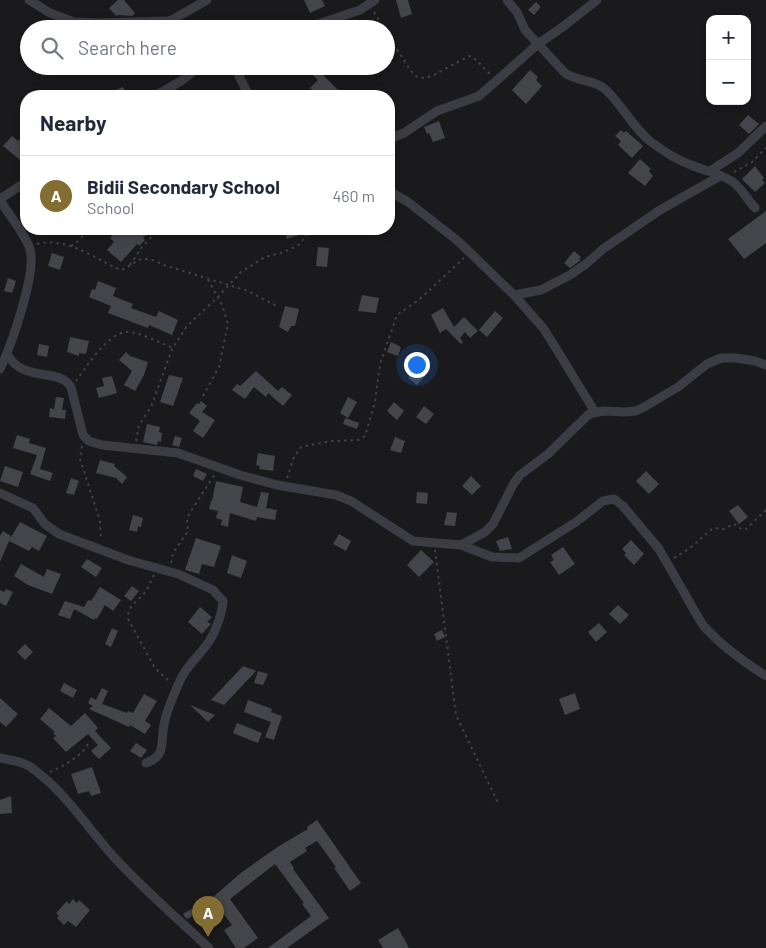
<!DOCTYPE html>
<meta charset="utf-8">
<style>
body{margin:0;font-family:Barlow,sans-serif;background:#f6f6f7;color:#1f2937}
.controls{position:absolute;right:15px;top:15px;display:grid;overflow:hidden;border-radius:10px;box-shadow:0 2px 12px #0003}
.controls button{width:45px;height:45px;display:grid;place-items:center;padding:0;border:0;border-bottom:1px solid #e0e1e3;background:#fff;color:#1f2937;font:25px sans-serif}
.you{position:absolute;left:416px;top:364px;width:18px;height:18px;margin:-12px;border:4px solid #fff;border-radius:50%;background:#1a73e8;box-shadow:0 0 0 8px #1a73e833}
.badge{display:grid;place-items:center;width:32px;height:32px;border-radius:50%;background:#846d33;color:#fff;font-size:16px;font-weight:700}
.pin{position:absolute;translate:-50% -41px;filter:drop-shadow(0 1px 2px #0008)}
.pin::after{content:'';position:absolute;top:26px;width:18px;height:15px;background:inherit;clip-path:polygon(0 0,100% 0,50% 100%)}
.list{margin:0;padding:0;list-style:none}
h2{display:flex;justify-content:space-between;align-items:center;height:65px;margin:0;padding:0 20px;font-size:21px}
h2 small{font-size:16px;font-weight:400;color:#747a83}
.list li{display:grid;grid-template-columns:32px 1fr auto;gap:15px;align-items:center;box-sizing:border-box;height:80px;padding:0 20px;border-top:1px solid #e0e1e3}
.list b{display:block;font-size:19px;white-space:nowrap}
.list p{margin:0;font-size:16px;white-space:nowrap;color:#747a83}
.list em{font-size:16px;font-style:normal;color:#747a83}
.icon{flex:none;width:28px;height:28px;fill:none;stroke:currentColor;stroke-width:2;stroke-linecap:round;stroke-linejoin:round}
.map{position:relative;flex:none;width:766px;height:948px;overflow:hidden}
.search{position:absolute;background:#fff;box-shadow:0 2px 12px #0003;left:20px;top:20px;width:375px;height:55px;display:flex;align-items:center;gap:12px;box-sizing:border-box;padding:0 18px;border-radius:28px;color:#747a83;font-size:19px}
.panel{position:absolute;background:#fff;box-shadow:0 2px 12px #0003;left:20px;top:90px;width:375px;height:145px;border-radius:20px}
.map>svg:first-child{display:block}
.building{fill:#44454a}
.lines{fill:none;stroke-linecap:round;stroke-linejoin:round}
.path{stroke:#404249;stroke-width:2;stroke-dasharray:2.5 4;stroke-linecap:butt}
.street{stroke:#3c3d44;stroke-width:9}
</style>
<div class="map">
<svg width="766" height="948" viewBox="0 0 766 948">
<rect width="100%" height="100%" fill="#1a1a1d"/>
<g class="building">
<polygon points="118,0 124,0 135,13 132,16 118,15 116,16 109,8"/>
<polygon points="304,0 322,0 325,6 310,13"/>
<polygon points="396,0 408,0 412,14 401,18"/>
<polygon points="536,2 540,6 540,8 534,15 528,10"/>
<polygon points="173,66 189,66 180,74"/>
<polygon points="304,66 314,66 344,96 318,96 310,88 318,80"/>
<polygon points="530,70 538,77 536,80 542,86 526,104 512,90"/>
<polygon points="123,87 127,96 101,96"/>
<polygon points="748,115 759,124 749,134 739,125"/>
<polygon points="439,121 445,138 433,142 429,133 427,134 424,127"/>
<polygon points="621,130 624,133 626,131 643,146 632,158 618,145 621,141 615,136"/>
<polygon points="26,133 26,170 19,159 3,146 12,136 18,141"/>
<polygon points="640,159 651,169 649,171 653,176 645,186 628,173"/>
<polygon points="755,166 764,178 762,180 765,183 755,192 742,179"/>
<polygon points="766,211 766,243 744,259 728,239"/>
<polygon points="118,229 124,235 130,229 140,229 146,235 143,238 145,240 139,246 137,244 121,262 107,250 114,242 110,238"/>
<polygon points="284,229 297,229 299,235 287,239"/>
<polygon points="318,247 329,248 327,267 316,266"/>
<polygon points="574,251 581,257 579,259 581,260 570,268 564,263"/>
<polygon points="52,253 64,257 60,270 48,266"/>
<polygon points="8,278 16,281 12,293 4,291"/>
<polygon points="98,281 116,288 113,296 133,304 131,308 156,317 159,311 178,320 172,335 149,325 148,328 108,313 111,306 89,297 92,289 95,290"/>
<polygon points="362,295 379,298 376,313 358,311"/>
<polygon points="285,306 299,309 295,326 291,326 288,332 279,327"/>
<polygon points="443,308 454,327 464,317 478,331 470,338 465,332 460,338 463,342 461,344 446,329 440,333 431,315"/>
<polygon points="495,311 503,318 487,337 479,330"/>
<polygon points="70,337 89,341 86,354 79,353 79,356 67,352"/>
<polygon points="391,342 401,347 398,356 387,352"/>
<polygon points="39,344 49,346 47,357 37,355"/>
<polygon points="126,352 130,356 148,362 144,375 135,391 124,385 132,371 119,360"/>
<polygon points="416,369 425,376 417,385 408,378"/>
<polygon points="256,371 278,391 282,387 292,395 283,406 268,393 266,397 254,387 245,399 232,390 237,384 240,386"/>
<polygon points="169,375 183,378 173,406 160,402"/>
<polygon points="112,376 117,393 99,398 96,388 104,386 102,378"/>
<polygon points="56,397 64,398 62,410 66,410 65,419 49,417 50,408 54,409"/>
<polygon points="348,397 357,402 348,418 340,413"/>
<polygon points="201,401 207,406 202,412 215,420 203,438 193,431 200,421 189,413 197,403 199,404"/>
<polygon points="394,402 404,411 397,420 387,411"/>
<polygon points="424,406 434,414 426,424 416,417"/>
<polygon points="345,418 359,423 357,429 343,424"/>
<polygon points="147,424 160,427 159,432 162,433 161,442 158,441 157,445 143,442"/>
<polygon points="17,435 30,439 29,443 46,448 40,469 53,473 50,481 30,474 37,455 13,448"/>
<polygon points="175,436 182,438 179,447 172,445"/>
<polygon points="395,437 405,441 401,453 390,450"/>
<polygon points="258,453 275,456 273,471 259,469 260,466 256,465"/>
<polygon points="100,460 115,464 114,466 127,477 122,484 116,478 96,473"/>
<polygon points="5,466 23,472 18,487 0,481"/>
<polygon points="196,469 207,474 203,481 193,476"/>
<polygon points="646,471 659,484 649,494 636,481"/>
<polygon points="471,476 481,486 472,495 462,486"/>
<polygon points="71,478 79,481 74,495 66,493"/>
<polygon points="216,481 243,487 240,502 257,507 261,492 269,493 266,508 277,510 275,520 257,517 256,521 230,513 228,527 221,525 222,520 216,518 218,511 209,509 211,501 212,501"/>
<polygon points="417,492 428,493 427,504 416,503"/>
<polygon points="738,505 748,517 739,524 729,511"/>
<polygon points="447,512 457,513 455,526 444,525"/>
<polygon points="133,515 143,518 141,527 138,526 137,532 129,530"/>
<polygon points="20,522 47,536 39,551 32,547 29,551 9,541 0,562 0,536 3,531 11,536 10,539"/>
<polygon points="339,534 351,541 346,551 333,544"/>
<polygon points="508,537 512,549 500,551 496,541"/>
<polygon points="196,538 221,546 214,567 202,564 199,574 185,570"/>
<polygon points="631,540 644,554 634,565 624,555 626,553 622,549"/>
<polygon points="563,547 575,564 559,575 550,562 554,560 551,555"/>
<polygon points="421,550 434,562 419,577 407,565"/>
<polygon points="232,555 247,561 241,578 227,573"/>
<polygon points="87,559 102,568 96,577 81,567"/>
<polygon points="21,564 44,577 47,569 61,574 52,594 28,585 14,576"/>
<polygon points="132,586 139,591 131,601 124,596"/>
<polygon points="100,587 121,600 113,611 105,605 97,619 95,618 94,620 74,609 70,619 58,615 65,601 84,607 88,600 91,601"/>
<polygon points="6,589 13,592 6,606 0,603 0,590 4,592"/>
<polygon points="618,605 629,615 620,624 609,614"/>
<polygon points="200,607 212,617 207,622 211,624 202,634 188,622"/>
<polygon points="599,623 607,632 596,642 588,632"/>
<polygon points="112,628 118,631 111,647 105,644"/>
<polygon points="442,630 445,637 437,641 434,634"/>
<polygon points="25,644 33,652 25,660 17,652"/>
<polygon points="243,666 256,671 224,705 211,700"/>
<polygon points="258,671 268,674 263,685 254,683"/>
<polygon points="64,683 77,690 73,698 60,691"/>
<polygon points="102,688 108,691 102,704 127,713 128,711 133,713 144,694 157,701 145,721 151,725 145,734 130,725 129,727 89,709 93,706 88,703 91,697 96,700"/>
<polygon points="575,693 580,709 565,715 559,699"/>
<polygon points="0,698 18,714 6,727 0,722"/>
<polygon points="248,700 272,709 271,712 282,716 274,740 265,737 271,722 244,712"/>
<polygon points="190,705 215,715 208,722"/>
<polygon points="49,708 71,726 85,713 98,728 95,731 111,748 99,759 91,751 98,745 88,734 66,752 53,738 56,736 53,733 55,732 40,719"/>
<polygon points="237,723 262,733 258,743 233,733"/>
<polygon points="136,743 147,750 141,758 130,751"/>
<polygon points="92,767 101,793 91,796 89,791 78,794 71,774"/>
<polygon points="11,796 12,813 0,814 0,800"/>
<polygon points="317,820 361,883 350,891 334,868 336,867 317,841 305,848 307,851 290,862 294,868 293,869 329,918 287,948 268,948 311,916 302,904 304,903 275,864 230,899 258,938 244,948 236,948 224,930 232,925 222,912 216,916 205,904 242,872 279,846 308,829 307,827"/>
<polygon points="73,899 77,903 79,900 90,910 76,927 68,921 64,925 57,918 59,916 56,913 67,901 69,904"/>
<polygon points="201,903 205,909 187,919 185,917 183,914"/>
<polygon points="398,928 409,948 383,948 378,940"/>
</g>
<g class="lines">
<g class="path">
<polyline points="374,12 384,29"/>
<polyline points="386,33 411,71 417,77 425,78 434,75 469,56 474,58 491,75"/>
<polyline points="734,172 752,162 766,148"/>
<path d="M 37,244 C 65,237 92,256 116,268 L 122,270 L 141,259 L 150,259 L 167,266 L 248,291 L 277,306"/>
<polyline points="71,246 78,241 89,229"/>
<polyline points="130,265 142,247 159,229"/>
<path d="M 76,381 C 86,367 107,334 126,332 C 138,331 160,343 171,347"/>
<polyline points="203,396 219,367 228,324 222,305 207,278"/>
<polyline points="136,441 139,425 151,407 172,349 187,326 217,298 241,272 265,257 284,252 299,245 311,229"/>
<polyline points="82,446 80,459 100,521 101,540"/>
<polyline points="287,478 294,457 301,447 331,441 359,440 365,436 375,402 380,364 397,315 420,299 464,258"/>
<polyline points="435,550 456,715 499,805"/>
<polyline points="674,558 690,548 713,528 723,529 734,524 743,530 746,529 766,510"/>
<polyline points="171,563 173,553 188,531 187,521 189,514 215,474"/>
<path d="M 154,575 C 151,580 149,586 146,591 C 139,601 127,605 128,619 L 155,668 L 171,683"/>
<path d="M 50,772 C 62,767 86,754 89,741"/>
</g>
<g class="street">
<polyline points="29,0 50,13 74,22 97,23 170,21 191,29"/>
<path d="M 507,0 L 517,12 L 525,30 L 565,73 C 578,82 594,79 606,90 C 623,106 633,128 651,142 C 663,151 677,160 691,165 C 705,171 720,173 733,182 C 742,189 748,200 755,208"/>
<polyline points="170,21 207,0"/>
<polyline points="303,29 360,10 375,0"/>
<polyline points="234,66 249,96"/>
<polyline points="155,96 181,81 201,66"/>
<polyline points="389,139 404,133 437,111 479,96 538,44 564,26 597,0"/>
<polyline points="710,171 738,153 766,126"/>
<polyline points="389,191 408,202 458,241 514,295 544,329 595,412"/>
<polyline points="0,199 26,182"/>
<path d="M 0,200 C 9,215 22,230 29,246 C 39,268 11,346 0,369"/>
<polyline points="514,295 541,290 570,275 586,264 603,249 660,210 720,176"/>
<path d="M 7,354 C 22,383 59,367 71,387 L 83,435 L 89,441 L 102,445 L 178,453 L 240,475 L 277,485 L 336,495 L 351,501 L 413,541 L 461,545 L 492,557 L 519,558 L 576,522 L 603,501 L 614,499 L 623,506 L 659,549 L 702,624 C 719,644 744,662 766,676"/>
<path d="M 0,493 L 33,508 L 45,524 L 59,534 L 128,560 L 178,574 L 213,590 L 223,601 C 222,616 214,636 205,647 C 195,660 184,669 178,685 C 173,697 166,712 164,725 C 160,742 167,756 146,763"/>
<polyline points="461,545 485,532 493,524 514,483 520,475 548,454 589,414 603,411 624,412 636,411 646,406 678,387 707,364 721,358 736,358 755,361 766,365"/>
<path d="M 0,758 C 9,760 21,761 29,766 C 63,789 86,826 113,856 C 143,889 176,917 209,948"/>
</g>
</g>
</svg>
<div class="controls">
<button>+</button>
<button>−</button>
</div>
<div class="you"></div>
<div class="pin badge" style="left:208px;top:937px">A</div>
<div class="search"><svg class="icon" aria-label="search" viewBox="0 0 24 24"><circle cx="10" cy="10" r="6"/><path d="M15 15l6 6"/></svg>Search here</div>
<section class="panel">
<h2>Nearby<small></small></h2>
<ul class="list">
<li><span class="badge">A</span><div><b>Bidii Secondary School</b><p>School</p></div><em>460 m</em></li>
</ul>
</section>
</div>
